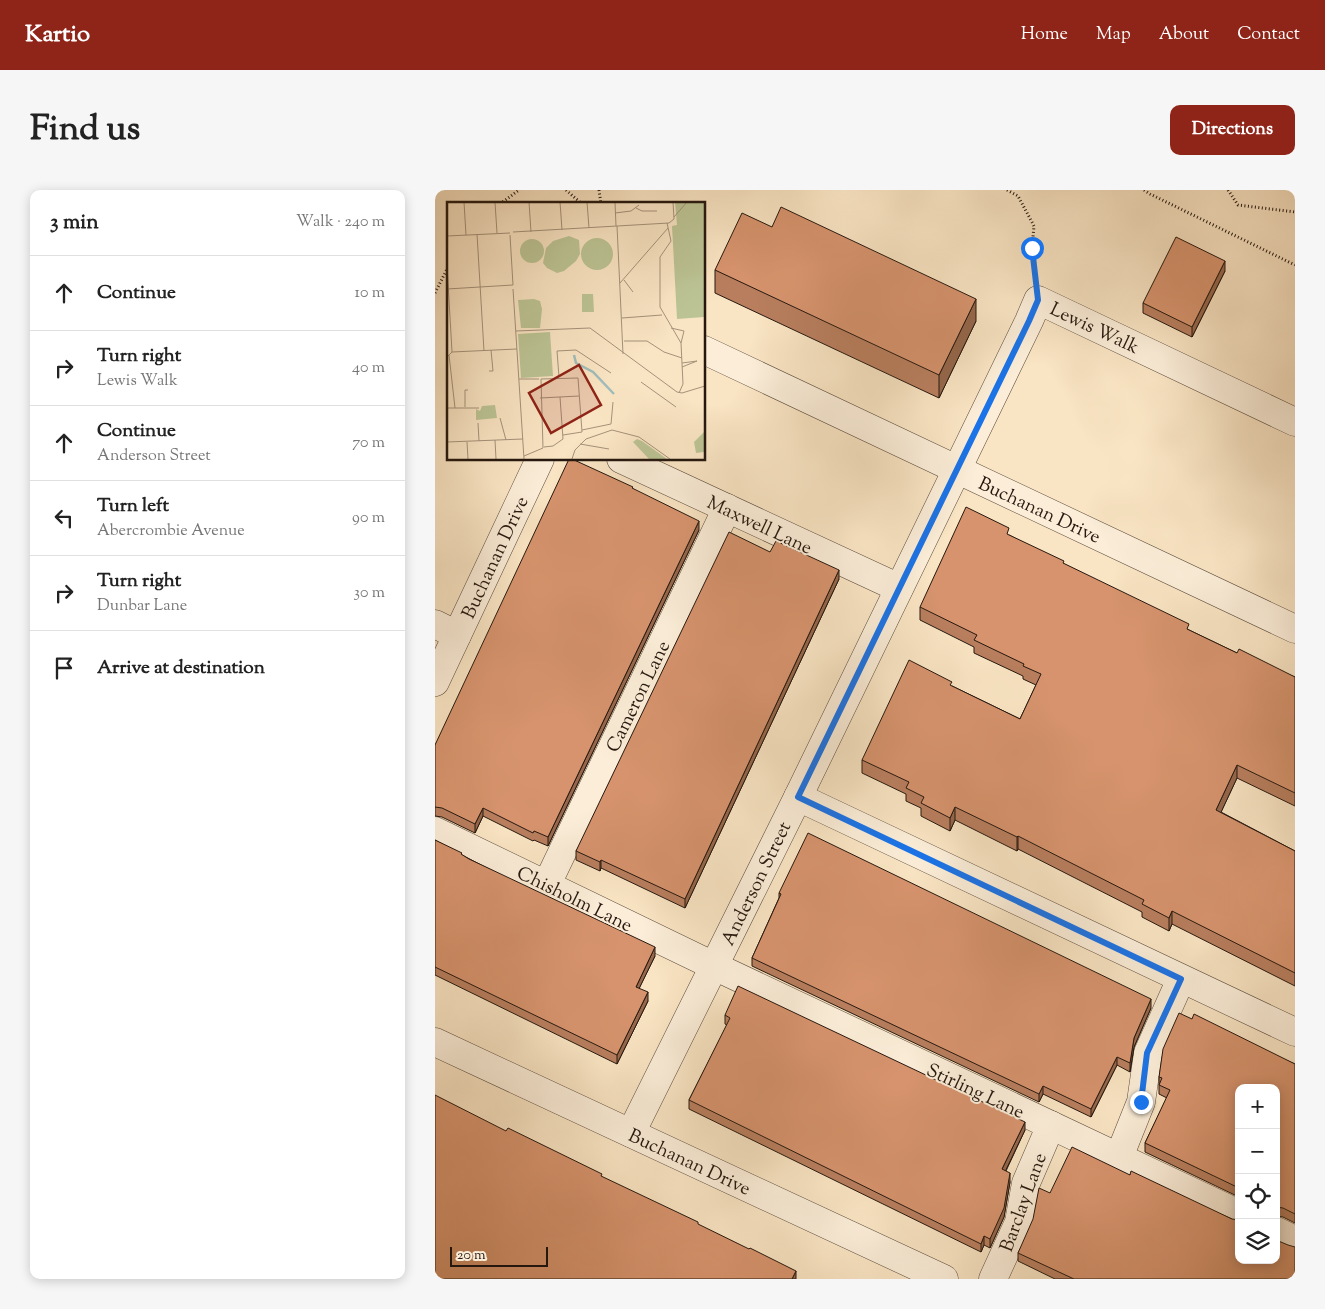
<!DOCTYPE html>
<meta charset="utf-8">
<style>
body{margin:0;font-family:"Sorts Mill Goudy",serif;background:#f6f6f6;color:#222}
.controls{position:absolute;right:15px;bottom:15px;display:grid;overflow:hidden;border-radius:10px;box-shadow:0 2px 12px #0003}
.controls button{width:45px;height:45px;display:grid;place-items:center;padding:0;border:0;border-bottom:1px solid #e0e0e0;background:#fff;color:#222;font:25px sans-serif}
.scale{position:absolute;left:15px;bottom:12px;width:98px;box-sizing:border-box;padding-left:5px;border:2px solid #26180f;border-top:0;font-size:14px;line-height:18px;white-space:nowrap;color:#26180f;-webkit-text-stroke:4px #fbedd8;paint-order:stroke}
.stop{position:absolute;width:15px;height:15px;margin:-11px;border:4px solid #1a73e8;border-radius:50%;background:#fff}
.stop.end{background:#1a73e8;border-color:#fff;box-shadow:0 1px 5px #0008}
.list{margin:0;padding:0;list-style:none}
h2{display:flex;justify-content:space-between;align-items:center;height:65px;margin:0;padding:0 20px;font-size:21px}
h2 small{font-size:16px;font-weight:400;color:#767676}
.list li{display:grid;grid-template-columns:32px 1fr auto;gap:15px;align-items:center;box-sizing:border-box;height:75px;padding:0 20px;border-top:1px solid #e0e0e0}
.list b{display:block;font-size:19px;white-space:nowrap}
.list p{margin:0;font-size:16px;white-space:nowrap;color:#767676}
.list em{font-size:16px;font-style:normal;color:#767676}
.icon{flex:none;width:28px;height:28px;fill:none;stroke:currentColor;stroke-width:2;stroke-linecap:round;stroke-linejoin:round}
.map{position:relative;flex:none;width:860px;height:1089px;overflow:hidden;border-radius:10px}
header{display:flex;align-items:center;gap:30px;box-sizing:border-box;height:70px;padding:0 25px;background:#8f2418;color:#fff}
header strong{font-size:24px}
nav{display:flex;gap:28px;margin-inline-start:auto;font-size:18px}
.intro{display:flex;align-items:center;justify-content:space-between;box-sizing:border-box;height:120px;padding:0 30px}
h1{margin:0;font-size:35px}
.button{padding:12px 22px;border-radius:10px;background:#8f2418;color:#fff;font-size:18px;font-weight:700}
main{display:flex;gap:30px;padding:0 30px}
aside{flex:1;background:#fff;border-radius:10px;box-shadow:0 2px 12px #0003}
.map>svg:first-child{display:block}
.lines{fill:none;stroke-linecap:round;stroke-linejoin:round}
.minor-casing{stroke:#5b4b3c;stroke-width:29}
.path{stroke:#26180f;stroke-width:3;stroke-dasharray:1 2.5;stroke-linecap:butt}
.minor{stroke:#fbedd8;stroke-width:28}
.wall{fill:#b87e5e;stroke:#26180f}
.shaded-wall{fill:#96674c;stroke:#26180f}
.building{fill:#d6936d;stroke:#26180f}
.route{stroke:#1a73e8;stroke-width:6}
.labels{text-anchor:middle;stroke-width:4;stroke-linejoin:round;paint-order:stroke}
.street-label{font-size:19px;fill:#26180f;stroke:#fbedd8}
.inset-river{fill:none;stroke:#a0bdbb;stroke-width:2.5}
.inset-road{fill:none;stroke:#a5927b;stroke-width:1}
.view{fill:#8f2418;fill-opacity:0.15;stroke:#8f2418;stroke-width:2.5}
.inset-edge{fill:none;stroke:#26180f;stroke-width:2.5}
</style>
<header>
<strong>Kartio</strong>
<nav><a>Home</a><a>Map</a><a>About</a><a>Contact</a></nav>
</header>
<div class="intro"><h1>Find us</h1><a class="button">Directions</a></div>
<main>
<aside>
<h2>3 min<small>Walk · 240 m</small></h2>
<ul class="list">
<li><svg class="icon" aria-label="ahead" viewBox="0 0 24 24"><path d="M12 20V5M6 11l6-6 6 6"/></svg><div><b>Continue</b></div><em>10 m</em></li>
<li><svg class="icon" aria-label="right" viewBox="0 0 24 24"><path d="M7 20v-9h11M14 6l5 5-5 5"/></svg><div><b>Turn right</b><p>Lewis Walk</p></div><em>40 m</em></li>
<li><svg class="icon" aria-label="ahead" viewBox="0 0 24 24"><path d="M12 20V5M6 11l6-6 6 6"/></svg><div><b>Continue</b><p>Anderson Street</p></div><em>70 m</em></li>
<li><svg class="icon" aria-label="left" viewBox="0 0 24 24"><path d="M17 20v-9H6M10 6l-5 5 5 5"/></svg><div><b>Turn left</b><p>Abercrombie Avenue</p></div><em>90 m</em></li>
<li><svg class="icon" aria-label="right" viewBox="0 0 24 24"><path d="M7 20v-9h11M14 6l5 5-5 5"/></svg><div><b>Turn right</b><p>Dunbar Lane</p></div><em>30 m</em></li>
<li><svg class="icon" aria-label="arrive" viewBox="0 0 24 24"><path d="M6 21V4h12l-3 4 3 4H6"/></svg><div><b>Arrive at destination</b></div></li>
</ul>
</aside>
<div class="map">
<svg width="860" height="1089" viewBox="0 0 860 1089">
<rect width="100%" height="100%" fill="#f9e4c3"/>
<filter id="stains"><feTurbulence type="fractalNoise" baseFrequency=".004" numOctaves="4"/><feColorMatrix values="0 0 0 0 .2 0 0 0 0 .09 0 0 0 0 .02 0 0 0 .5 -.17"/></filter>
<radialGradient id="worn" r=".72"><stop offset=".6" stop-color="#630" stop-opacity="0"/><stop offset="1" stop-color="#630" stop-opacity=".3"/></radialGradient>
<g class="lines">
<g class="minor-casing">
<g id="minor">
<polyline points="269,160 860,439"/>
<polyline points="186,269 464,398"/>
<polyline points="0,434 22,445"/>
<polyline points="0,492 105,269"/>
<polyline points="363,607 860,842"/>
<polyline points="0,641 279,776 804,1024"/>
<polyline points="112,694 292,318"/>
<polyline points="0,852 509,1089"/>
<polyline points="196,943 363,607 594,131 603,110 860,232"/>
<polyline points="684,967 706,912 713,863 746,789"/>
<polyline points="841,1041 860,1050"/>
<polyline points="558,1089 584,1032 591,993 616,935"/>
</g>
</g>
<g class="path">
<polyline points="131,0 147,14"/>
<polyline points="164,0 166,14"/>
<polyline points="572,0 583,6 599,36 597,58 600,82"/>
<polyline points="709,0 715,4 860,75"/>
<polyline points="793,0 803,15 860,22"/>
<polyline points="65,14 84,0"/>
<polyline points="0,103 14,75"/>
</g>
<use href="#minor" class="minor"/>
</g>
<g class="wall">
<polygon points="337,37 541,131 504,208 280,103 280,80"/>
<polygon points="790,81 757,147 708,123 708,113"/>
<polygon points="198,299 264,340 113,656 99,650 98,651 48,626 40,643 7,627 0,626 0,555"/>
<polygon points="574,345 754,440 802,463 860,487 860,616 802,588 786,622 860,661 860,796 737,734 734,741 707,727 707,722 583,659 582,661 520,630 515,641 486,626 486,618 471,611 471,604 427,583 427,570 517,496 585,529 601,495 588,489 588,486 539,463 539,457 485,430 485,417"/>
<polygon points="335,362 404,389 250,718 166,678 165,681 141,670 141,661"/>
<polygon points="0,650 27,665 220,766 204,798 213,811 182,874 0,785"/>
<polygon points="344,703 716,818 699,857 695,882 682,875 656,927 608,904 604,912 317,776 317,768 344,708"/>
<polygon points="290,825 590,940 571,981 575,992 569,1027 555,1058 549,1055 546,1062 254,919 254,910 292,835 290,834"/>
<polygon points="757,829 860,874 860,1033 848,1027 841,1026 841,898 804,898 804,1007 710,962 710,953 732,908 724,904 724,887"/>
<polygon points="695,985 797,1029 860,1089 620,1089 583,1071 583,1063 615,1003"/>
</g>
<g class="shaded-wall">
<polygon points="790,71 790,81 757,147 757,137"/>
<polygon points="541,109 541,131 504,208 504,185"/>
<polygon points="264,331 264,340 113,656 113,647"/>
<polygon points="404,380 404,389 250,718 250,709"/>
<polygon points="802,575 802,588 781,633 781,620"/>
<polygon points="520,617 520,630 515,641 515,628"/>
<polygon points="48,618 48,626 40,643 40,634"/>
<polygon points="583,646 583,659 582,661 582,647"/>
<polygon points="166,670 166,678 165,681 165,672"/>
<polygon points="737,721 737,734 734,741 734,728"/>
<polygon points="220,757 220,766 201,805 201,797"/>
<polygon points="213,802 213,811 182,874 182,865"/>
<polygon points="716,809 716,818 699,857 695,882 695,873 699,848"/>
<polygon points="682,867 682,875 656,927 656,919"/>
<polygon points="608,896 608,904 604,912 604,904"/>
<polygon points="590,932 590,940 567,988 567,979"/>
<polygon points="575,983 575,992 569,1027 555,1058 555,1049"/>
<polygon points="549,1046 549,1055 546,1062 546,1054"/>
<polygon points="361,1081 361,1089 357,1089"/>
</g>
<g class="building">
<polygon points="346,17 541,109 504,185 280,80 307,23 337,37"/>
<polygon points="741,47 790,71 757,137 708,113"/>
<polygon points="134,269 137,269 198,297 197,298 264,331 113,647 99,641 98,643 48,618 40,634 7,618 0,617 0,555"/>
<polygon points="531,317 574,338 572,344 629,371 628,373 754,434 752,439 802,463 804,459 860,487 860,603 802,575 781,620 860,661 860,783 737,721 734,728 707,714 709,710 583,646 582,647 520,617 515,628 486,613 489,607 471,598 474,592 427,570 474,470 517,492 515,495 585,529 606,484 588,476 589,474 539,450 542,445 485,417"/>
<polygon points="294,342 335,362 341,351 404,380 250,709 166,670 165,672 141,661"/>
<polygon points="373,643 716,809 699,848 695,873 682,867 656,919 608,896 604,904 317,768 346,704 344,703"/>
<polygon points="0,650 27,663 26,664 34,669 220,757 201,797 213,802 182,865 0,777"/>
<polygon points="303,796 590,932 567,979 575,983 569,1018 555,1049 549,1046 546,1054 254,910 295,828 290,825"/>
<polygon points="744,823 757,829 759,824 860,874 860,1024 848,1018 841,1017 841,898 804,898 804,998 710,953 735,900 724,895 727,888 724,887 728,859"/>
<polygon points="0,905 71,941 73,938 167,984 166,986 263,1032 263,1034 314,1059 315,1058 361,1081 357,1089 0,1089"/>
<polygon points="637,957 695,985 696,981 797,1029 804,1030 804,1070 841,1070 841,1050 853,1055 860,1057 860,1089 639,1089 583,1063 598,1029 604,998 615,1003"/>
</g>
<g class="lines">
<polyline class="route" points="597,58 603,110 594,131 363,607 746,789 712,863 706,912"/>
</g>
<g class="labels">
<g class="street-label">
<text transform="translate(660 137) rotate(25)" y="7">Lewis Walk</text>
<text transform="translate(605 319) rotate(25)" y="7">Buchanan Drive</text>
<text transform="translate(325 334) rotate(25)" y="7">Maxwell Lane</text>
<text transform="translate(59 367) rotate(-65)" y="7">Buchanan Drive</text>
<text transform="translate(202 506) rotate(-64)" y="7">Cameron Lane</text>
<text transform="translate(320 693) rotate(-64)" y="7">Anderson Street</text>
<text transform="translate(140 708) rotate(26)" y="7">Chisholm Lane</text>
<text transform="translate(541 900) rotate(25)" y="7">Stirling Lane</text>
<text transform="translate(255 971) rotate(25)" y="7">Buchanan Drive</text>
<text transform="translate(587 1012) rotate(-70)" y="7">Barclay Lane</text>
</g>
</g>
<g transform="translate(12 12)">
<rect width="258" height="258" fill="#f9e4c3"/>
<path d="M 228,0 L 257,0 L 257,115 L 230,117 L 225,24 L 230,23 ZM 122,34 L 132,38 L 133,52 L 129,59 L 117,69 L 110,71 L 100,66 L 96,61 L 99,46 L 106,39 ZM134 52a16 16 0 1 1 32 0a16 16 0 1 1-32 0ZM73 49a12 12 0 1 1 24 0a12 12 0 1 1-24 0ZM 135,92 L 146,92 L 147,110 L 135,110 ZM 87,97 L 93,99 L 95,107 L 93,126 L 74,126 L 71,98 ZM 103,130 L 106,174 L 74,176 L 71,132 ZM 48,203 L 50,216 L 29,218 L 29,207 L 33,209 L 35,204 ZM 257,230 L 257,250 L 249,251 L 247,240 ZM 190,237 L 195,239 L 220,257 L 202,257 L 186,240 Z" fill="#bcc495"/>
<path class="inset-river" d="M 127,153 L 129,161 L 146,170 L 167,192"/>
<path class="inset-road" d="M 17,0 L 19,33M 48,0 L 50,31M 82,0 L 84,30M 113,0 L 115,28M 140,0 L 142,26M 168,0 L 169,24M 189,6 L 195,9 L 210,9M 168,11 L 184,9 L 192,3M 227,15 L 240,0M 220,21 L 224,39 L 213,55 L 213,105 L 234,141 L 236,182 L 232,191M 170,24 L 176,152M 66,30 L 222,21 L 227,17 L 226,0M 30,32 L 37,149M 0,34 L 63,31M 0,63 L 5,150M 177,78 L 186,90M 173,81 L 221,26M 0,87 L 66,83 L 63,33M 66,87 L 77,257M 175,116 L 215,113M 224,126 L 237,129 L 234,141M 69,129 L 143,126 L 230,190 L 235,191 L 258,184M 177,139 L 200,139 L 217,150 L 235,156M 2,153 L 8,206M 0,155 L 5,150 L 70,147M 235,161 L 250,159 L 235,165M 42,169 L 46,169 L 44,148M 112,175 L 110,149 L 129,148 L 164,171M 72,177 L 92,177M 194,180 L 229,205M 93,196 L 132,194M 18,205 L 18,188 L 21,188M 0,206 L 32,206M 53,216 L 59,238M 31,221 L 32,239M 135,228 L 164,222 L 166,200M 48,238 L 49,257M 0,240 L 76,237M 20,240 L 21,257M 133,242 L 162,247M 97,245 L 106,244 L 116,237 L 113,195M 77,254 L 96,246 L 94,177 L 131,176 L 135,230 L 116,233M 125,257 L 128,248 L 139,237 L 165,228 L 192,235 L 223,257"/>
<path class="view" d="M 132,163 L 154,203 L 104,231 L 82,191 Z"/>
<rect width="258" height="258" class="inset-edge"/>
</g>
<rect width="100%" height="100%" filter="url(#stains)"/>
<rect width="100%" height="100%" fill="url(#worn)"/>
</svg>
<div class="controls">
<button>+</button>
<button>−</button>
<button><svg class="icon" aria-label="locate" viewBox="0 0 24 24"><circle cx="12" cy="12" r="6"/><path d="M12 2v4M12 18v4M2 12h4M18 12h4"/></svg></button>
<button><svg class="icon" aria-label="layers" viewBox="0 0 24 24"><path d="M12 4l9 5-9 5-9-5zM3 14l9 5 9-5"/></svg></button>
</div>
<div class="scale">20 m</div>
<div class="stop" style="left:597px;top:58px"></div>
<div class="stop end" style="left:706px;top:912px"></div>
</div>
</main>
